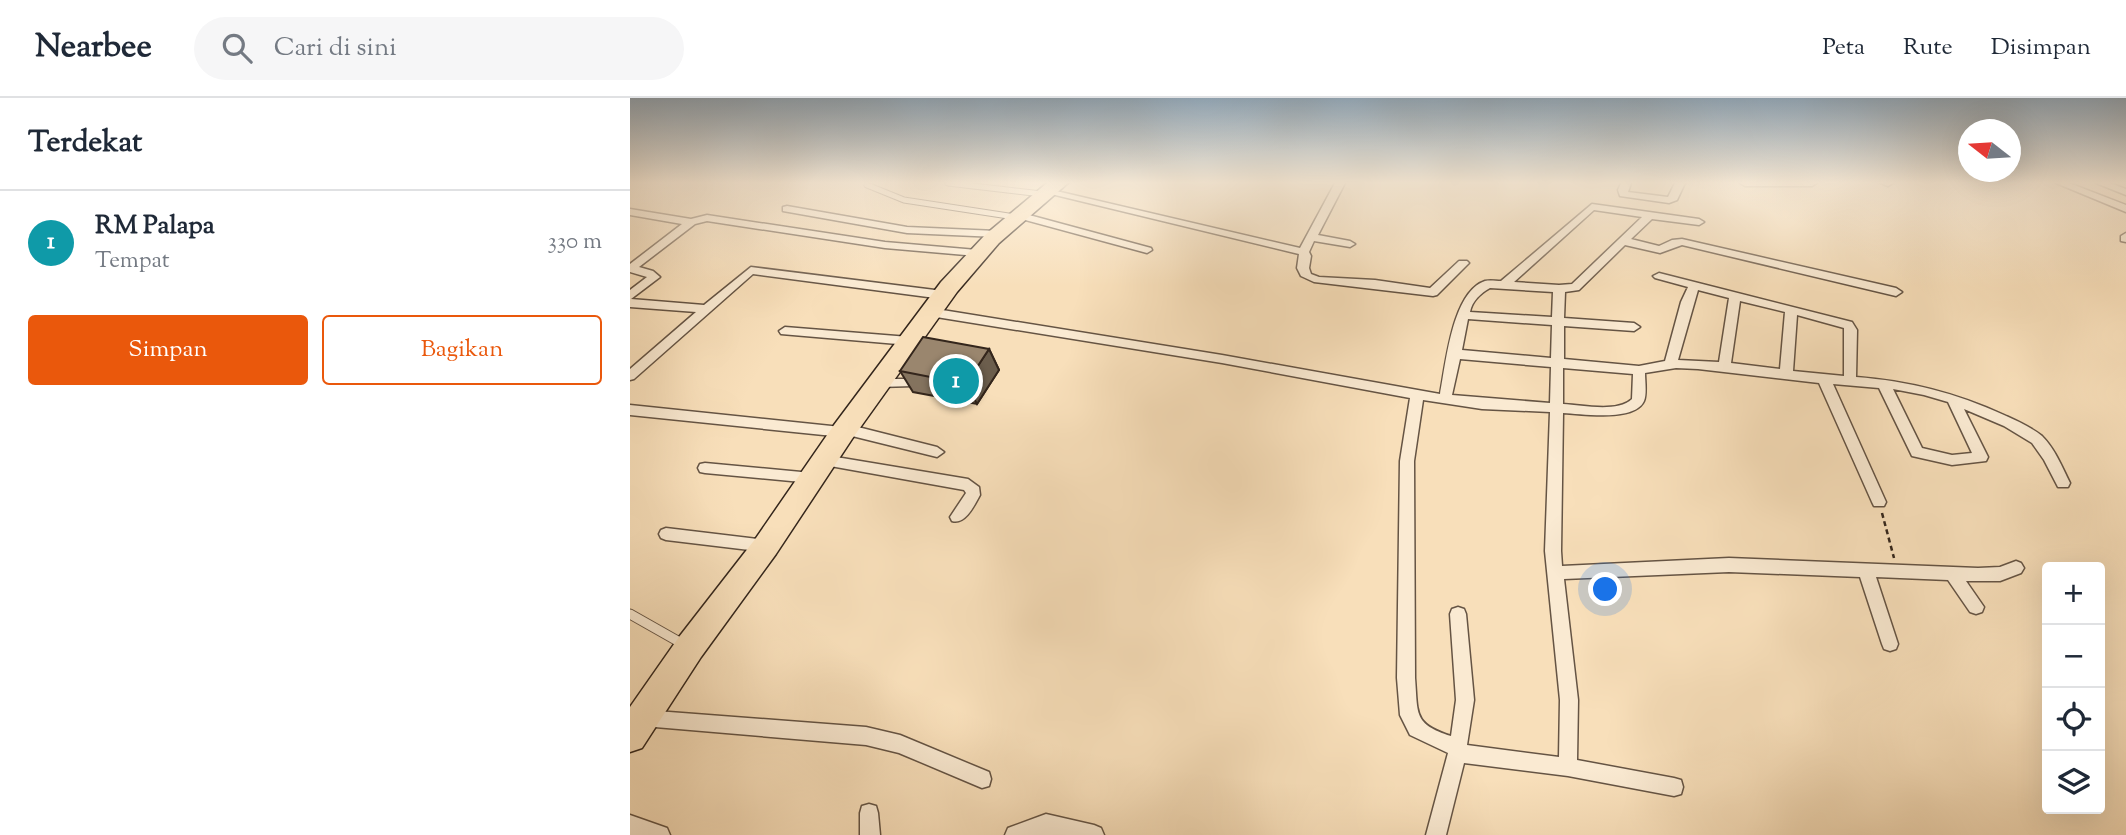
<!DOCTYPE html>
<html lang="id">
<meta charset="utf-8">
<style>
body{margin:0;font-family:"Sorts Mill Goudy",serif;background:#f6f6f7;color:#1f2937}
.controls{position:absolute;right:21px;bottom:21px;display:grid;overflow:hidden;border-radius:7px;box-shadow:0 7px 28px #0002}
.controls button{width:63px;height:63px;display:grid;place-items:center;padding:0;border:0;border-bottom:2px solid #e0e1e3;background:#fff;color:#1f2937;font:35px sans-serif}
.compass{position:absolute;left:1328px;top:21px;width:63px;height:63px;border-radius:50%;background:#fff;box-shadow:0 7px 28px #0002;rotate:287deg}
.you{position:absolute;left:976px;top:492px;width:24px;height:24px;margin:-18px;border:5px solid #fff;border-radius:50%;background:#1a73e8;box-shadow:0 0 0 10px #1a73e833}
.badge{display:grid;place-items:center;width:46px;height:46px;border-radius:50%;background:#ea580c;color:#fff;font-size:23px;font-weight:700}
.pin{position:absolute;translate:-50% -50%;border:4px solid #fff;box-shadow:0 2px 7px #0006}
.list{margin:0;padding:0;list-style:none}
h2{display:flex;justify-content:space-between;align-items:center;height:91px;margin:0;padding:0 28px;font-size:30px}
h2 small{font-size:23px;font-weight:400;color:#747a83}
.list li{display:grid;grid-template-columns:46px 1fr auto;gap:21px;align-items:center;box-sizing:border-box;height:105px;padding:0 28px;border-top:2px solid #e0e1e3}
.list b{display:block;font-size:26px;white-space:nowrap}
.list p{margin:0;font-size:23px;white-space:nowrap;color:#747a83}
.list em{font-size:23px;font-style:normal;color:#747a83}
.actions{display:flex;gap:14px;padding:21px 28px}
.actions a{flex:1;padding:16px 0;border:2px solid #ea580c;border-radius:7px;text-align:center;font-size:24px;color:#ea580c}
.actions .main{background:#ea580c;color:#fff}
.icon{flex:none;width:38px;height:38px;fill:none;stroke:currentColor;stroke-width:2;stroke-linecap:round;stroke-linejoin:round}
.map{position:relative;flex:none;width:1496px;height:737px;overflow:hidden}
header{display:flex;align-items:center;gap:42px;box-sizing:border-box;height:98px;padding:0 35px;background:#fff;border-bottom:2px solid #e0e1e3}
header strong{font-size:33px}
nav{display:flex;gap:38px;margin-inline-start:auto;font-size:24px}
.search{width:490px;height:63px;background:#f6f6f7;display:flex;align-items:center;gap:18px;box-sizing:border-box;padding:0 24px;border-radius:38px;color:#747a83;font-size:26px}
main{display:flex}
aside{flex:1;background:#fff}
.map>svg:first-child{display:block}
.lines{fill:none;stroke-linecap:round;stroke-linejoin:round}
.lane-far1-casing{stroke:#655444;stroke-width:7}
.lane-casing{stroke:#655444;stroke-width:11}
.street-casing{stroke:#655444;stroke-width:3}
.highway-casing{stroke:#34261c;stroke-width:3}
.path{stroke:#34261c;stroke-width:2.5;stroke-dasharray:5 3.5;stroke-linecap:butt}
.lane-far1{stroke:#faead2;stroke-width:5}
.lane{stroke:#faead2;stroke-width:9}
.street{fill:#faead2;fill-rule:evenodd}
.highway{fill:#f8dfba;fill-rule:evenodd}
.wall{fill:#84735f;stroke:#34261c;stroke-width:2}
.shaded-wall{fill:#6c5e4d;stroke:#34261c;stroke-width:2}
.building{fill:#9a866e;stroke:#34261c;stroke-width:2}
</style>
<header>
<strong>Nearbee</strong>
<div class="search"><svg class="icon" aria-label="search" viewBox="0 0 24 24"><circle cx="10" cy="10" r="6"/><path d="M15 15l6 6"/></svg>Cari di sini</div>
<nav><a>Peta</a><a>Rute</a><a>Disimpan</a></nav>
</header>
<main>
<aside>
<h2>Terdekat<small></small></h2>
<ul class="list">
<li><span class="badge" style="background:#0f9aa8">1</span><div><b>RM Palapa</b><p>Tempat</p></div><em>330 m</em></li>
</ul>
<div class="actions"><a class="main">Simpan</a><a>Bagikan</a></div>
</aside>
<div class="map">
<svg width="1496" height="737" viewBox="0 0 1496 737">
<rect width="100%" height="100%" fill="#f8dfba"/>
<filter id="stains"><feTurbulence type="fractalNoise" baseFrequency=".00286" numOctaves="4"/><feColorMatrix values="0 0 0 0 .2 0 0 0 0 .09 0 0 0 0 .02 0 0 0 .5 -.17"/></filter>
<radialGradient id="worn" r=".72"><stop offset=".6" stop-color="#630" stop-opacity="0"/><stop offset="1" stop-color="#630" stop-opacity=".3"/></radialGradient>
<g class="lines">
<g class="lane-far1-casing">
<g id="lane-far1">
<polyline points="318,85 412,96"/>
<polyline points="237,87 274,102 385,119"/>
</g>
</g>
<g class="lane-casing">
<polyline id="lane" points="0,516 53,546"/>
</g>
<g class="street-casing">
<g id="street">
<polygon points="705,85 715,85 688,137 720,143 725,146 720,149 684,143 679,154 681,158 679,170 681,176 689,179 745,182 800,190 829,163 837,163 839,165 807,197 803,198 684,184 671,178 667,170 669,156 417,95 422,92 670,150"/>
<polygon points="991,85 1001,85 998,94 1038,99 1045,85 1055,85 1047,102 1039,105 990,98 988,92"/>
<polygon points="1110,85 1187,85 1182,88 1115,88"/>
<polygon points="1251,85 1263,85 1258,88"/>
<polygon points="1426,85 1439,85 1496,107 1496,114"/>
<polygon points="1466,85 1480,85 1496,91 1496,97"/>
<path d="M 962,106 L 1069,121 L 1074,124 L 1069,127 L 1022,121 L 1001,141 L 1029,148 L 1042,142 L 1052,141 L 1266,190 L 1272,194 L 1266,198 L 1052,147 L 1030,155 L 995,147 L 949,192 L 935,194 L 934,220 L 1004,225 L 1010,229 L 1004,233 L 934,228 L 934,261 L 1009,268 L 1035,263 L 1051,204 L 1058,189 L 1025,180 L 1023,178 L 1029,175 L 1222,224 L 1227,232 L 1226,279 C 1279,283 1326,295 1374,317 C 1387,323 1401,329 1412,338 C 1425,351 1432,369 1440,385 L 1438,389 L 1428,389 L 1414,362 L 1402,345 L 1374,328 L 1334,311 L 1358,359 L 1356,363 L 1322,367 L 1282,358 L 1249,290 L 1203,286 L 1256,404 L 1254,408 L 1244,408 L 1242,404 L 1189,285 L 1068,271 L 1046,270 L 1015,275 C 1015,283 1017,296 1014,303 C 1005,324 952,316 933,315 L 931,453 L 932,468 L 1099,460 L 1348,470 L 1370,469 L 1386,463 L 1391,465 L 1394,470 L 1391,475 L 1370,483 L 1336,483 L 1354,509 L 1352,514 L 1346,516 L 1340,514 L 1318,482 L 1246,479 L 1268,546 L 1266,551 L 1260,553 L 1254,551 L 1252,546 L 1230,479 L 1099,474 L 934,481 L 948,602 L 947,662 L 1044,680 L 1051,682 L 1053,689 L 1051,696 L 1044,698 L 938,678 L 834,665 L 816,737 L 796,737 L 818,655 L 780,637 L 770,617 L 767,580 L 770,363 L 780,300 L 592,265 L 300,218 L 294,214 L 300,210 L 592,257 L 810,296 C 816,266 822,194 855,183 C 860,182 866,183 871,183 ZM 964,112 L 1012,119 L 942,186 L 929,187 L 884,184 ZM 860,190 L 923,194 L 922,219 L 840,214 C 842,203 851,195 860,190 ZM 1068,192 L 1099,200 L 1089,264 L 1048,262 ZM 1110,203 L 1155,214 L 1150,271 L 1101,265 ZM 1167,217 L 1214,230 L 1214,278 L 1163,273 ZM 838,221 L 922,227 L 921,260 L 832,252 ZM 830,261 L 921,269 L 920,305 L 822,297 ZM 933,270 L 1003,276 L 1002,301 C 987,315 952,307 933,306 ZM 1263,291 L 1294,297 L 1318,304 L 1342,355 L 1322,357 L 1292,350 ZM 793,302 L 852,311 L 920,314 L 915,453 L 930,602 L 929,659 L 837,647 L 844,602 L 836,516 L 834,511 L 828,509 L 822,511 L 820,516 L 826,602 L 821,638 C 783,626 788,616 785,580 L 784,363 Z"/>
<polygon points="157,108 277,129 367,133 372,136 367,139 277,135 153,113 153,109"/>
<polygon points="0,111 61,121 77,117 255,144 347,152 352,155 347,158 255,150 77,123 65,126 9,169 23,173 30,179 1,201 74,207 121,169 313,193 319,197 313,201 123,176 4,281 0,282 0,271 66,214 0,209 0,192 17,179 0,174 0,166 52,126 0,117"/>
<polygon points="388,114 521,150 522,152 517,155 384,119 384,115"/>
<polygon points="1496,135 1496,144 1491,143 1491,138"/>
<polygon points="155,229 279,239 285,243 279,247 151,236 149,233"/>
<polygon points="291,269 297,273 283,288 249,289 243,285 249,281 275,281"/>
<polygon points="0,307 211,329 216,326 307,349 314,354 307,359 218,337 213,339 0,317"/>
<path d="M 194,357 L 338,381 L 349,389 L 350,397 C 344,408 335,427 322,423 L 320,419 L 336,395 L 334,392 L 189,366 L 187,362 L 189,358 Z"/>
<polygon points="75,365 182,375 187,376 189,380 187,384 182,385 75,375 70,374 68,370 70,366"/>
<polygon points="36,430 136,442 141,444 144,448 141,452 136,454 36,442 31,440 29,436 31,432"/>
<polygon points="13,612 236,629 270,637 359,674 361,681 359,688 352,690 269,655 236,647 13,628 7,626 4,620 7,614"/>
<polygon points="239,706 246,708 248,715 250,737 230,737 230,715 232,708"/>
<polygon points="416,716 464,727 471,730 474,737 375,737 378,730"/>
<polygon points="0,717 37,730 40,737 0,737"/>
</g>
</g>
<g class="highway-casing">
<polygon id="highway" points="417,85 438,85 369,145 327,194 222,341 146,456 71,559 12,650 0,654 0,609 49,539 126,440 204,327 311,184 355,137"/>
</g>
<polyline class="path" points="1252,415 1264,460"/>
<use href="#lane-far1" class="lane-far1"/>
<use href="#lane" class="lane"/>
<use href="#street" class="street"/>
<use href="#highway" class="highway"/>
</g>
<polygon class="wall" points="359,251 369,272 347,306 283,294 270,273"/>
<polygon class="shaded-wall" points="359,251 369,272 347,306 336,286"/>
<polygon class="building" points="293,239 359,251 336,286 270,273"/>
<linearGradient id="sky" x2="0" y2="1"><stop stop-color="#93acc0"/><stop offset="0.45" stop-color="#fcf1e0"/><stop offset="1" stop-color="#fcf1e0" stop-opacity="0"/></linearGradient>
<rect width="1496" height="188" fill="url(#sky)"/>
<rect width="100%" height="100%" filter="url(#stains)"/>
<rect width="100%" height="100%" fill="url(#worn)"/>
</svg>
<div class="controls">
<button>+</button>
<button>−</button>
<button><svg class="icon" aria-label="locate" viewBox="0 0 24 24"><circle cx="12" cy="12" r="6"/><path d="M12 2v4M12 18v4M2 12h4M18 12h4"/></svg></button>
<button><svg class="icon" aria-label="layers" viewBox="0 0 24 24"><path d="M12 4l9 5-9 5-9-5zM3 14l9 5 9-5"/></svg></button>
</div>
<svg class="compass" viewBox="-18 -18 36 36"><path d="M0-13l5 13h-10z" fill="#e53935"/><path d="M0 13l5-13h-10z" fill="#747a83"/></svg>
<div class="you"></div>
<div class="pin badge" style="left:326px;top:283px;background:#0f9aa8">1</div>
</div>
</main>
